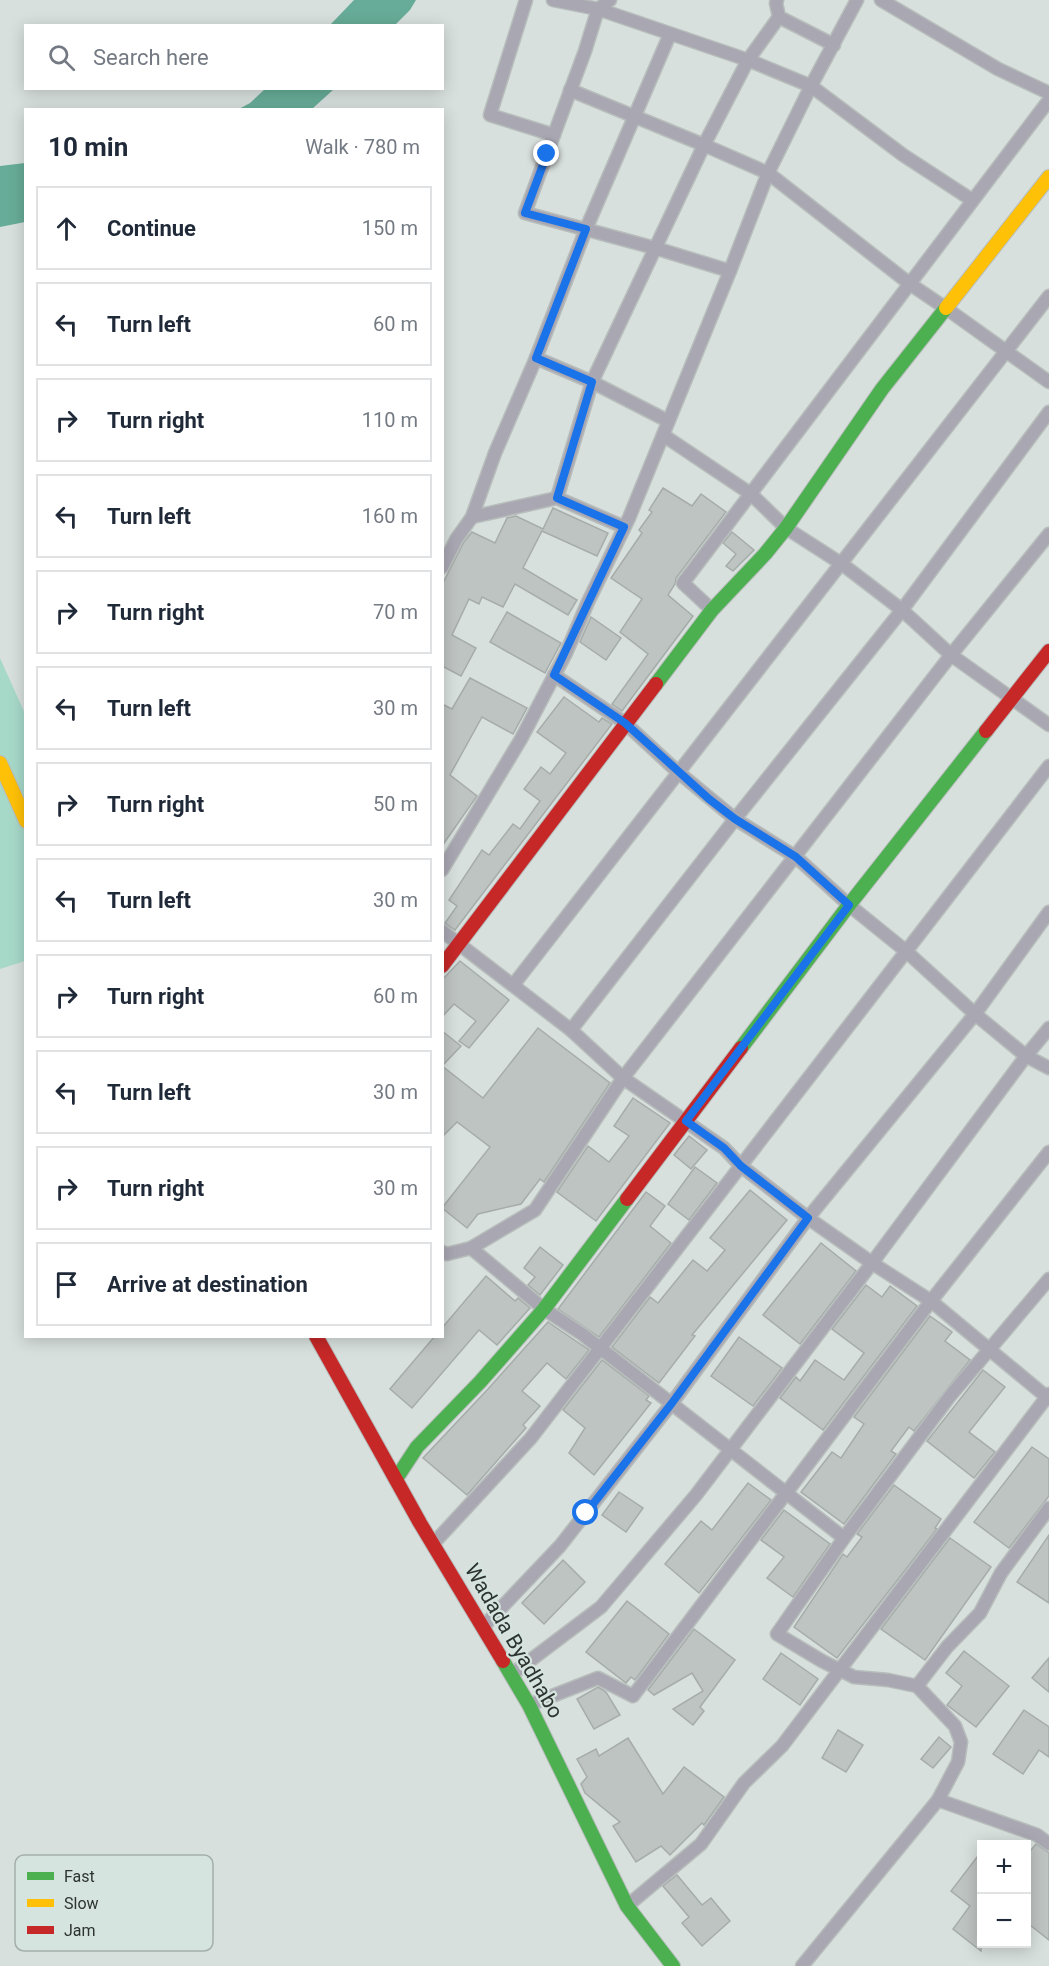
<!DOCTYPE html>
<meta charset="utf-8">
<style>
body{margin:0;font-family:Roboto,sans-serif;background:#f6f6f7;color:#1f2937}
.controls{position:absolute;right:18px;bottom:18px;display:grid;overflow:hidden;border-radius:0px;box-shadow:0 3px 15px #0003}
.controls button{width:54px;height:54px;display:grid;place-items:center;padding:0;border:0;border-bottom:2px solid #e0e1e3;background:#fff;color:#1f2937;font:30px sans-serif}
.stop{position:absolute;width:18px;height:18px;margin:-14px;border:4px solid #1a73e8;border-radius:50%;background:#fff}
.stop.end{background:#1a73e8;border-color:#fff;box-shadow:0 2px 6px #0008}
.list{margin:0;padding:0;list-style:none}
h2{display:flex;justify-content:space-between;align-items:center;height:78px;margin:0;padding:0 24px;font-size:26px}
h2 small{font-size:20px;font-weight:400;color:#747a83}
.list li{display:grid;grid-template-columns:39px 1fr auto;gap:18px;align-items:center;box-sizing:border-box;height:84px;margin:0 12px 12px;padding:0 12px;border:2px solid #e0e1e3;border-radius:0px}
.list b{display:block;font-size:22px;white-space:nowrap}
.list em{font-size:20px;font-style:normal;color:#747a83}
.icon{flex:none;width:33px;height:33px;fill:none;stroke:currentColor;stroke-width:2;stroke-linecap:round;stroke-linejoin:round}
.map{position:relative;flex:none;width:1049px;height:1966px;overflow:hidden}
.search{position:absolute;background:#fff;box-shadow:0 3px 15px #0003;left:24px;top:24px;width:420px;height:66px;display:flex;align-items:center;gap:15px;box-sizing:border-box;padding:0 21px;border-radius:0px;color:#747a83;font-size:22px}
.panel{position:absolute;background:#fff;box-shadow:0 3px 15px #0003;left:24px;top:108px;width:420px;height:1230px;border-radius:0px}
.map>svg:first-child{display:block}
.green{fill:#a7d9c9}
.water{fill:#67ac98}
.building{fill:#bec4c2;stroke:#a6acaa;stroke-width:1.5}
.lines{fill:none;stroke-linecap:round;stroke-linejoin:round}
.street-casing{stroke:#b7bdbb;stroke-width:15}
.fast-casing{stroke:#b7bdbb;stroke-width:16}
.slow-casing{stroke:#b7bdbb;stroke-width:16}
.jam-casing{stroke:#b7bdbb;stroke-width:16}
.street{stroke:#a9a7b2;stroke-width:12}
.fast{stroke:#4caf50;stroke-width:14}
.slow{stroke:#ffc107;stroke-width:14}
.jam{stroke:#c62828;stroke-width:14}
.route{stroke:#1a73e8;stroke-width:8}
.labels{text-anchor:middle;stroke-width:4.5;stroke-linejoin:round;paint-order:stroke}
.street-label{font-size:21px;fill:#2d3331;stroke:#d5e4de}
.key{fill:#d5e4de;stroke:#a3afaa;stroke-width:1.5}
.key-label{font-size:16px;fill:#2d3331}
</style>
<div class="map">
<svg width="1049" height="1966" viewBox="0 0 1049 1966">
<rect width="100%" height="100%" fill="#d8e0dd"/>
<polygon class="green" points="0,658 26,716 25,961 0,969"/>
<g class="water">
<polygon points="354,0 416,0 410,10 395,25 330,25"/>
<polygon points="265,89 265,88 334,89 312,109 239,109 250,103"/>
<polygon points="25,163 25,222 0,227 0,166"/>
</g>
<g class="building">
<polygon points="663,488 692,506 701,494 726,512 676,578 675,584 668,595 693,616 622,711 612,704 648,654 620,632 642,599 611,578 642,533 639,530 652,512 649,510"/>
<polygon points="553,508 608,533 597,556 542,531 523,568 577,600 568,615 515,584 503,607 482,597 479,604 469,599 452,635 476,648 461,676 442,666 442,585 464,542 472,532 495,543 507,518 516,516 543,529"/>
<polygon points="732,532 754,550 733,571 726,566 736,554 723,543"/>
<polygon points="507,612 561,643 545,673 490,642"/>
<polygon points="591,617 621,638 606,660 580,642"/>
<polygon points="470,678 527,708 513,734 482,717 450,775 477,796 442,846 442,704 452,709"/>
<polygon points="564,697 599,722 602,718 612,724 455,930 445,923 457,906 449,900 482,850 489,855 513,824 520,829 540,801 524,789 541,767 550,774 566,753 537,732"/>
<polygon points="460,961 509,1000 469,1048 459,1041 476,1021 454,1004 442,1017 442,980"/>
<polygon points="538,1028 610,1083 544,1182 540,1179 521,1204 478,1214 467,1228 442,1208 490,1147 457,1122 442,1137 442,1066 483,1098"/>
<polygon points="442,1031 461,1046 442,1066"/>
<polygon points="633,1098 670,1123 596,1221 557,1192 588,1146 609,1162 629,1136 614,1126"/>
<polygon points="689,1136 707,1150 691,1169 674,1155"/>
<polygon points="695,1167 717,1183 689,1220 668,1204"/>
<polygon points="750,1190 787,1220 692,1335 695,1336 659,1383 612,1347 650,1297 658,1303 693,1260 707,1271 725,1250 710,1238"/>
<polygon points="646,1192 665,1206 650,1226 671,1243 599,1337 558,1309"/>
<polygon points="821,1243 856,1271 800,1344 763,1315"/>
<polygon points="540,1247 563,1265 540,1295 528,1285 535,1277 524,1268"/>
<polygon points="486,1276 515,1301 518,1298 530,1308 497,1345 479,1330 412,1408 390,1389 435,1336 442,1336 442,1328"/>
<polygon points="866,1285 882,1297 890,1286 917,1306 823,1430 780,1398 796,1377 800,1381 815,1360 844,1380 864,1353 832,1329"/>
<polygon points="930,1316 952,1332 945,1341 970,1360 914,1431 909,1427 891,1451 896,1454 844,1524 801,1492 832,1452 841,1458 864,1424 854,1417"/>
<polygon points="548,1322 589,1350 566,1379 547,1363 522,1391 540,1406 523,1425 526,1428 467,1495 423,1458 488,1389"/>
<polygon points="739,1337 782,1368 753,1406 711,1376"/>
<polygon points="602,1360 649,1396 646,1400 651,1403 594,1475 569,1453 585,1428 563,1410"/>
<polygon points="983,1370 1005,1387 969,1432 995,1452 974,1478 927,1441"/>
<polygon points="1032,1447 1049,1459 1049,1496 1009,1548 974,1522"/>
<polygon points="748,1483 771,1500 699,1593 665,1564 701,1521 712,1530"/>
<polygon points="894,1485 941,1519 935,1528 937,1529 837,1658 794,1627 843,1554 847,1557 862,1537 857,1534"/>
<polygon points="619,1492 643,1508 626,1532 602,1515"/>
<polygon points="784,1510 830,1544 793,1597 767,1578 784,1557 761,1540"/>
<polygon points="1049,1535 1049,1603 1017,1582"/>
<polygon points="950,1538 991,1567 925,1660 881,1629"/>
<polygon points="563,1560 585,1582 544,1624 522,1603"/>
<polygon points="627,1601 669,1634 635,1680 631,1677 626,1683 586,1652"/>
<polygon points="694,1629 735,1660 700,1707 704,1711 693,1725 673,1709 703,1691 692,1673 654,1695 648,1690"/>
<polygon points="964,1651 1009,1686 976,1727 947,1705 962,1686 946,1673"/>
<polygon points="781,1653 818,1679 800,1705 763,1679"/>
<polygon points="1049,1658 1049,1692 1032,1678"/>
<polygon points="598,1687 606,1692 620,1715 594,1729 577,1699"/>
<polygon points="1024,1710 1049,1727 1049,1757 1039,1750 1023,1774 993,1754"/>
<polygon points="838,1730 863,1745 846,1772 822,1758"/>
<polygon points="939,1737 951,1747 933,1768 921,1759"/>
<polygon points="628,1738 663,1794 684,1767 724,1797 704,1825 702,1823 670,1855 661,1846 636,1862 613,1826 620,1822 585,1793 581,1784 587,1777 577,1759 596,1749 599,1756"/>
<polygon points="1036,1844 1049,1853 1049,1940 1026,1922 1026,1856"/>
<polygon points="981,1852 981,1951 953,1929 970,1906 951,1891"/>
<polygon points="677,1875 702,1905 711,1898 730,1921 702,1946 682,1923 689,1917 663,1886"/>
</g>
<g class="lines">
<g class="street-casing">
<g id="street">
<polyline points="526,0 490,115 554,135"/>
<polyline points="553,0 598,9 748,60 811,86 903,155 972,200"/>
<polyline points="610,0 598,9 585,51 525,213 655,248 730,271"/>
<polyline points="777,0 776,3 779,17 834,45"/>
<polyline points="881,0 998,69 1049,93"/>
<polyline points="570,90 704,145 768,173 910,284 947,309 1049,382"/>
<polyline points="536,358 592,382 668,421"/>
<polyline points="663,435 751,494 786,528 842,564 902,610 951,655 1049,725"/>
<polyline points="557,498 592,382 704,145 748,60 779,17"/>
<polyline points="472,517 557,498 624,527"/>
<polyline points="442,567 457,538 472,517 495,453 536,358 586,229 670,34"/>
<polyline points="712,610 683,583 1049,100"/>
<polyline points="554,675 625,723 678,772 735,819 796,857 849,905 907,952 975,1014 1026,1056 1049,1068"/>
<polyline points="442,870 521,739 566,653 588,602 629,518 730,271 768,173 811,86 857,0"/>
<polyline points="442,931 571,1030 623,1078 724,1148 741,1166 808,1218 872,1263 931,1301 1049,1399"/>
<polyline points="514,984 1049,296"/>
<polyline points="571,1030 735,819 902,610 1049,412"/>
<polyline points="471,1248 544,1309 582,1334 844,1538"/>
<polyline points="442,1252 447,1254 471,1248 535,1210 623,1078 951,655 1049,534"/>
<polyline points="1049,1279 950,1396 844,1538 777,1634 822,1661 854,1677 888,1680 917,1686 955,1726 961,1742 958,1762 938,1800 1037,1835 1049,1844"/>
<polyline points="433,1544 531,1438 1049,766"/>
<polyline points="483,1627 560,1546 672,1403 808,1218 975,1014 1049,912"/>
<polyline points="511,1675 601,1607 696,1495 872,1263 1026,1056 1049,1028"/>
<polyline points="917,1686 947,1647 980,1613 1001,1573 1049,1508"/>
<polyline points="529,1705 598,1678 633,1696 931,1301 1049,1152"/>
<polyline points="627,1906 701,1844 744,1783 782,1746 1049,1394"/>
<polyline points="802,1966 938,1800"/>
</g>
</g>
<g class="fast-casing">
<g id="fast">
<polyline points="656,684 712,610 765,554 786,528 882,389 946,308"/>
<polyline points="741,1048 849,905 986,731"/>
<polyline points="396,1479 417,1447 480,1382 544,1309 627,1199"/>
<polyline points="503,1661 529,1705 627,1906 673,1966"/>
</g>
</g>
<g class="slow-casing">
<g id="slow">
<polyline points="946,308 1049,177"/>
<polyline points="0,763 26,821"/>
</g>
</g>
<g class="jam-casing">
<g id="jam">
<polyline points="986,731 1049,651"/>
<polyline points="442,966 656,684"/>
<polyline points="627,1199 741,1048"/>
<polyline points="316,1336 420,1523 503,1661"/>
</g>
</g>
<use href="#street" class="street"/>
<use href="#fast" class="fast"/>
<use href="#slow" class="slow"/>
<use href="#jam" class="jam"/>
</g>
<g class="lines">
<polyline class="route" points="547,154 525,213 586,229 536,358 592,382 557,498 624,527 554,675 625,723 709,799 735,819 796,857 849,905 686,1121 724,1148 741,1166 808,1218 672,1403 586,1513"/>
</g>
<g class="labels">
<g class="street-label">
<text transform="translate(514 1641) rotate(60)" y="7">Wadada Byadhabo</text>
</g>
</g>
<rect x="15" y="1855" width="198" height="96" rx="9" class="key"/>
<rect x="27" y="1872" width="27" height="8" fill="#4caf50"/>
<rect x="27" y="1899" width="27" height="8" fill="#ffc107"/>
<rect x="27" y="1926" width="27" height="8" fill="#c62828"/>
<g class="key-label">
<text x="64" y="1882">Fast</text>
<text x="64" y="1909">Slow</text>
<text x="64" y="1936">Jam</text>
</g>
</svg>
<div class="controls">
<button>+</button>
<button>−</button>
</div>
<div class="stop" style="left:586px;top:1513px"></div>
<div class="stop end" style="left:547px;top:154px"></div>
<div class="search"><svg class="icon" aria-label="search" viewBox="0 0 24 24"><circle cx="10" cy="10" r="6"/><path d="M15 15l6 6"/></svg>Search here</div>
<section class="panel">
<h2>10 min<small>Walk · 780 m</small></h2>
<ul class="list">
<li><svg class="icon" aria-label="ahead" viewBox="0 0 24 24"><path d="M12 20V5M6 11l6-6 6 6"/></svg><div><b>Continue</b></div><em>150 m</em></li>
<li><svg class="icon" aria-label="left" viewBox="0 0 24 24"><path d="M17 20v-9H6M10 6l-5 5 5 5"/></svg><div><b>Turn left</b></div><em>60 m</em></li>
<li><svg class="icon" aria-label="right" viewBox="0 0 24 24"><path d="M7 20v-9h11M14 6l5 5-5 5"/></svg><div><b>Turn right</b></div><em>110 m</em></li>
<li><svg class="icon" aria-label="left" viewBox="0 0 24 24"><path d="M17 20v-9H6M10 6l-5 5 5 5"/></svg><div><b>Turn left</b></div><em>160 m</em></li>
<li><svg class="icon" aria-label="right" viewBox="0 0 24 24"><path d="M7 20v-9h11M14 6l5 5-5 5"/></svg><div><b>Turn right</b></div><em>70 m</em></li>
<li><svg class="icon" aria-label="left" viewBox="0 0 24 24"><path d="M17 20v-9H6M10 6l-5 5 5 5"/></svg><div><b>Turn left</b></div><em>30 m</em></li>
<li><svg class="icon" aria-label="right" viewBox="0 0 24 24"><path d="M7 20v-9h11M14 6l5 5-5 5"/></svg><div><b>Turn right</b></div><em>50 m</em></li>
<li><svg class="icon" aria-label="left" viewBox="0 0 24 24"><path d="M17 20v-9H6M10 6l-5 5 5 5"/></svg><div><b>Turn left</b></div><em>30 m</em></li>
<li><svg class="icon" aria-label="right" viewBox="0 0 24 24"><path d="M7 20v-9h11M14 6l5 5-5 5"/></svg><div><b>Turn right</b></div><em>60 m</em></li>
<li><svg class="icon" aria-label="left" viewBox="0 0 24 24"><path d="M17 20v-9H6M10 6l-5 5 5 5"/></svg><div><b>Turn left</b></div><em>30 m</em></li>
<li><svg class="icon" aria-label="right" viewBox="0 0 24 24"><path d="M7 20v-9h11M14 6l5 5-5 5"/></svg><div><b>Turn right</b></div><em>30 m</em></li>
<li><svg class="icon" aria-label="arrive" viewBox="0 0 24 24"><path d="M6 21V4h12l-3 4 3 4H6"/></svg><div><b>Arrive at destination</b></div></li>
</ul>
</section>
</div>
